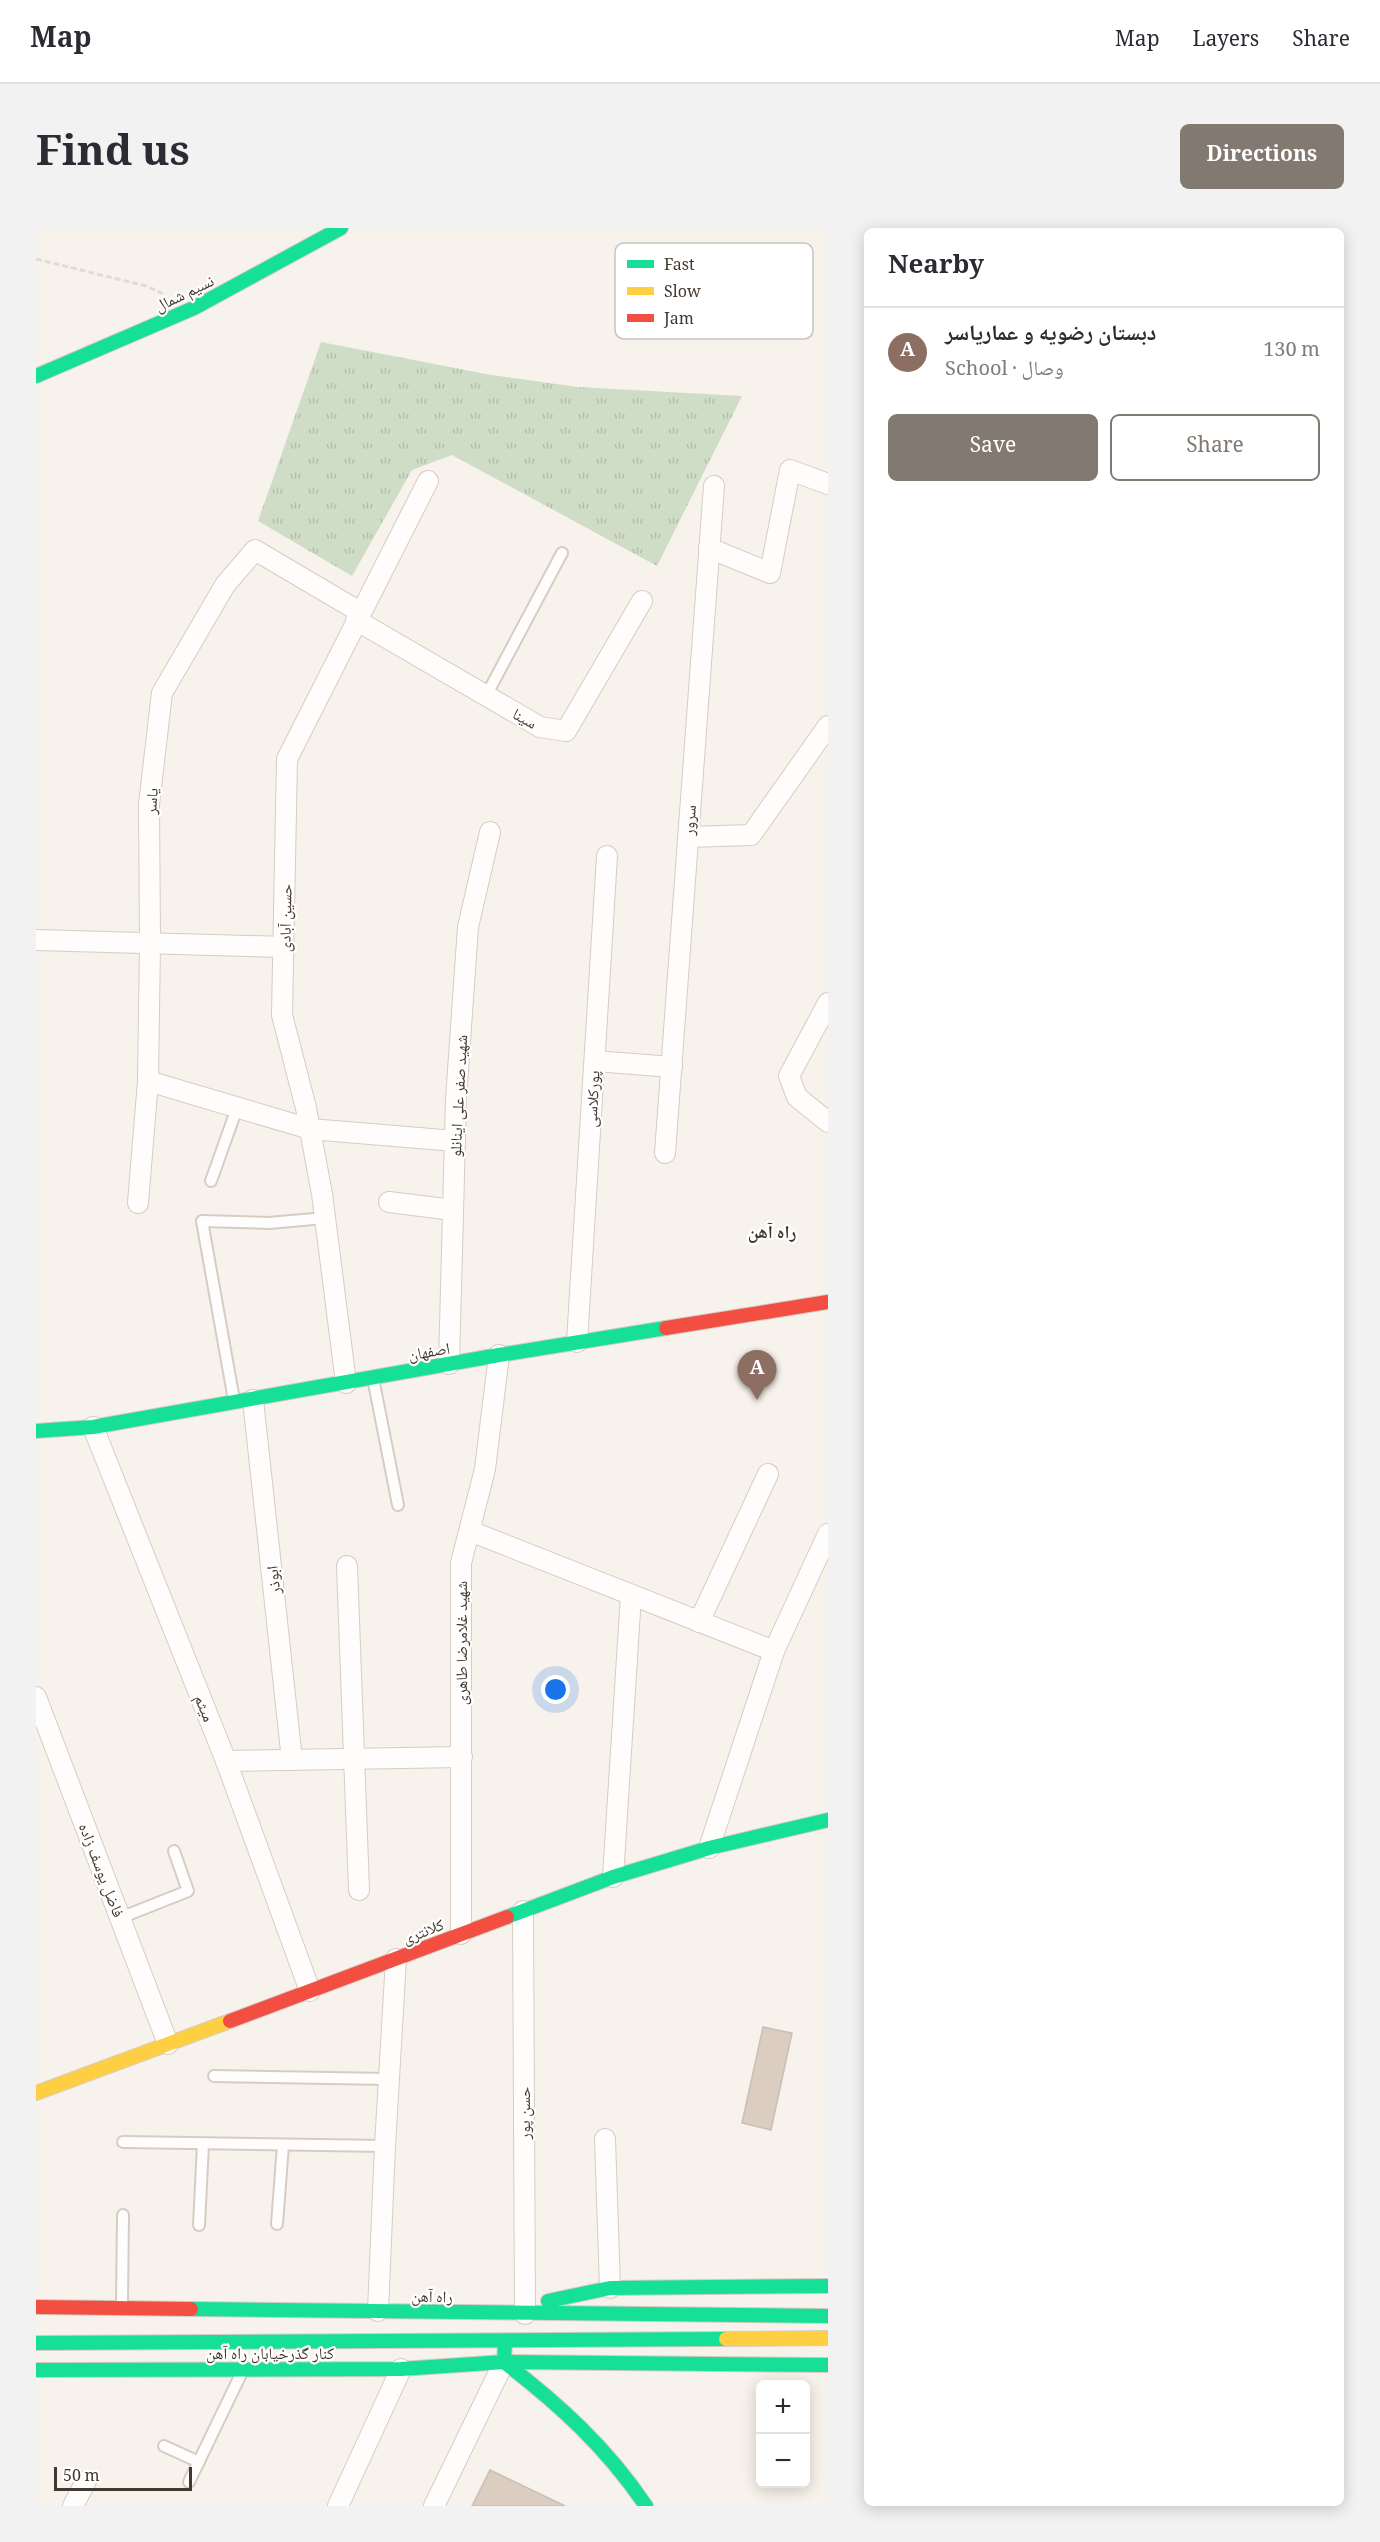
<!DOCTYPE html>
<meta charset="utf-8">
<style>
body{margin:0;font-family:Georgia,"Noto Naskh Arabic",serif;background:#f2f2f3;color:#2b2b33}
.controls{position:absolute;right:18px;bottom:18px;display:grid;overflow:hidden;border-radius:9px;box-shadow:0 3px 15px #0003}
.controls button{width:54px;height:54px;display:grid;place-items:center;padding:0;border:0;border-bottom:2px solid #e1e1e2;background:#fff;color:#2b2b33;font:30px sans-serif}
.scale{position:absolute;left:18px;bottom:15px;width:138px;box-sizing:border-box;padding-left:6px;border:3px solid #42382d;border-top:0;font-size:16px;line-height:21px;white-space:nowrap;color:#42382d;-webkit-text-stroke:4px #fff;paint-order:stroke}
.you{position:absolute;left:520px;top:1462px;width:21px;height:21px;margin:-15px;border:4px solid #fff;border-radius:50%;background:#1a73e8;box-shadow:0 0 0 9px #1a73e833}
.badge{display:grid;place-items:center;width:39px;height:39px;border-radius:50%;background:#827970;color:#fff;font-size:20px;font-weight:700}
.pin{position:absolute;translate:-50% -50px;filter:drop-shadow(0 2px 3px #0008)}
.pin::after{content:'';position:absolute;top:32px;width:21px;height:18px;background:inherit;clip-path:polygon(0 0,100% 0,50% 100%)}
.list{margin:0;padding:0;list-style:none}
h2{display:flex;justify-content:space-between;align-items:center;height:78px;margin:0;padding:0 24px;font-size:26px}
h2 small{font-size:20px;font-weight:400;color:#7c7c81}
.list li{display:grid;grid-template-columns:39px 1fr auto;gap:18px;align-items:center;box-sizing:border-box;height:90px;padding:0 24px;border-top:2px solid #e1e1e2}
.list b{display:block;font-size:22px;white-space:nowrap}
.list p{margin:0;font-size:20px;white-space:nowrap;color:#7c7c81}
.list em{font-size:20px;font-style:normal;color:#7c7c81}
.actions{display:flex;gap:12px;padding:18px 24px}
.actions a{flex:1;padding:14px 0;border:2px solid #827970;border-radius:9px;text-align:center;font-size:21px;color:#827970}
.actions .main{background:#827970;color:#fff}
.map{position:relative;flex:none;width:792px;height:2278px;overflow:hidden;border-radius:9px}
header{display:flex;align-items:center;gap:36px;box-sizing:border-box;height:84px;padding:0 30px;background:#fff;border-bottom:2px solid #e1e1e2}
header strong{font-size:28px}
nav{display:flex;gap:33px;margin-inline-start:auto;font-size:21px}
.intro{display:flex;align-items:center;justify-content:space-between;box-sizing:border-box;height:144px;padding:0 36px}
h1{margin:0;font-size:42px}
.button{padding:15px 27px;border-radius:9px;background:#827970;color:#fff;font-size:21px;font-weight:700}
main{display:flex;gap:36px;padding:0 36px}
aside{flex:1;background:#fff;border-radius:9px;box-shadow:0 3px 15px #0003}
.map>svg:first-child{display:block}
.park{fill:url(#park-tufts)}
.building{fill:#dbcec0;stroke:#c7bfb8;stroke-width:1.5}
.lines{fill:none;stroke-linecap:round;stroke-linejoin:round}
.lane-casing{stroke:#d5cdc4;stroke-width:14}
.street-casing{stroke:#d5cdc4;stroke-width:22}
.fast-casing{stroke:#d5cdc4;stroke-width:16}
.slow-casing{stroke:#d5cdc4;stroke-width:16}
.jam-casing{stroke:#d5cdc4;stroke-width:16}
.path{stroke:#dedcda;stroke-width:3;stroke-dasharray:6 3;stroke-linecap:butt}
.lane{stroke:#fefdfc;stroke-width:10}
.street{stroke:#fefdfc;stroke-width:20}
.fast{stroke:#16e098;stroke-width:14}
.slow{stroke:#ffcf43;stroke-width:14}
.jam{stroke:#f24e42;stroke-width:14}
.labels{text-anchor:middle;stroke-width:4.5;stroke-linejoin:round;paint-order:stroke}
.street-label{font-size:16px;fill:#42382d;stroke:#fff}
.neighbourhood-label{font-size:18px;font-weight:bold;fill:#42382d;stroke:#fff}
.key{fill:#fff;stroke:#c6c3c0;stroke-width:1.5}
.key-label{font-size:16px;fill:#42382d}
</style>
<header>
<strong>Map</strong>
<nav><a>Map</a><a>Layers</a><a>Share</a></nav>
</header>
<div class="intro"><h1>Find us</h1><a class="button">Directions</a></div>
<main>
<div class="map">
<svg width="792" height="2278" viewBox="0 0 792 2278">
<defs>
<pattern id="park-tufts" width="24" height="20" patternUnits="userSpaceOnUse" patternTransform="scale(1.5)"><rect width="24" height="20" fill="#d0ddc6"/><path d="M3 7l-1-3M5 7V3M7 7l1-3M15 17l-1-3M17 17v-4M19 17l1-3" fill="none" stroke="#b4beaa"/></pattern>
</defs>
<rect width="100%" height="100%" fill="#f8f2ec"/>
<polygon class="park" points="285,114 455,147 542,159 706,168 621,338 416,227 376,242 316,348 222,293"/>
<g class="building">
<polygon points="727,1799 756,1805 735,1902 706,1895"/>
<polygon points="454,2242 529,2278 436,2278"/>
</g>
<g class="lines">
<g class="lane-casing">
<g id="lane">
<polyline points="450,468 526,325"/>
<polyline points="175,953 201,880"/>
<polyline points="337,1150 362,1277"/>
<polyline points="198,1172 166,993 233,995 289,990"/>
<polyline points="84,1690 152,1663 138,1623"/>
<polyline points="178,1848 353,1851"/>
<polyline points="87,1914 349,1918"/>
<polyline points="241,1996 247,1917"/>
<polyline points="163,1997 167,1916"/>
<polyline points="86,2076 87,1987"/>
<polyline points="128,2218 163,2234"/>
<polyline points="153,2254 206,2144"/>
</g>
</g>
<g class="street-casing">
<g id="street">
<polyline points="673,320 734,345 754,242 792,256"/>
<polyline points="320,392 504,499 530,503 606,373"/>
<polyline points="652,609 715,607 792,498"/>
<polyline points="0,712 249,719"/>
<polyline points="792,775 753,848 761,869 792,894"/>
<polyline points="559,833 636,839"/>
<polyline points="112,853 274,901 419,913"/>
<polyline points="629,925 678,258"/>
<polyline points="353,974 417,982"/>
<polyline points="102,975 112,853 114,715 113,576 126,465 189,357 219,322 324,384"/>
<polyline points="541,1114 571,628"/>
<polyline points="413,1136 420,871 432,699 454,604"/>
<polyline points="310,1155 286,966 270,880 246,787 251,531 392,253"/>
<polyline points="217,1172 256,1532"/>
<polyline points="57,1199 190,1533 274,1763"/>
<polyline points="434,1303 738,1423"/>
<polyline points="311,1338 323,1662"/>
<polyline points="663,1394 732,1246"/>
<polyline points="0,1469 132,1816"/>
<polyline points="190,1533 426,1529"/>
<polyline points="673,1620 738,1423 792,1306"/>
<polyline points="577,1649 595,1367"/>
<polyline points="487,1683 489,2086"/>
<polyline points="425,1706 425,1335 449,1241 463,1127"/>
<polyline points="569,1911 574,2060"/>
<polyline points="342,2083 349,1918 360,1731"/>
<polyline points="37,2278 50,2253"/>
<polyline points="302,2278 365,2141"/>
<polyline points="398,2278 468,2134"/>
</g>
</g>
<g class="fast-casing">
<g id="fast">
<polyline points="0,148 158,80 305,0"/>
<polyline points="0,1203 57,1199 463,1127 630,1100"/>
<polyline points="471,1689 577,1649 673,1620 792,1592"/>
<polyline points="512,2073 574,2060 792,2058"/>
<polyline points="155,2081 792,2088"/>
<path d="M 469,2113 L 468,2134 C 523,2176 571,2220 610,2278"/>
<polyline points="0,2115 690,2111"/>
<polyline points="0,2142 365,2141 468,2134 792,2137"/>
</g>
</g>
<g class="slow-casing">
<g id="slow">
<polyline points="0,1865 194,1793"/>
<polyline points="690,2111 792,2110"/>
</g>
</g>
<g class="jam-casing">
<g id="jam">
<polyline points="630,1100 792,1074"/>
<polyline points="194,1793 471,1689"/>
<polyline points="0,2079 155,2081"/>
</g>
</g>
<polyline class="path" points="0,31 110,58 128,66"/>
<use href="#lane" class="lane"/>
<use href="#street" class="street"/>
<use href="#fast" class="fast"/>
<use href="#slow" class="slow"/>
<use href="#jam" class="jam"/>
</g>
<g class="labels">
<g class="street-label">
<text transform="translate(148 65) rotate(-26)" y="6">نسیم شمال</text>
<text transform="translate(489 490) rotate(29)" y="6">سینا</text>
<text transform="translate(115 573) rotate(-86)" y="6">یاسر</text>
<text transform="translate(653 592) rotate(-86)" y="6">سرور</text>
<text transform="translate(249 690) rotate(-89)" y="6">حسین آبادی</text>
<text transform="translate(422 868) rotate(-87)" y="6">شهید صفر علی اینانلو</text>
<text transform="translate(556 871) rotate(-87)" y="6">پورکلاسی</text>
<text transform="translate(393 1123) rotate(-10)" y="6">اصفهان</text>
<text transform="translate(237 1352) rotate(-96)" y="6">ابوذر</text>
<text transform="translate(425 1415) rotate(-90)" y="6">شهید غلامرضا طاهری</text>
<text transform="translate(169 1480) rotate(68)" y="6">میثم</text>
<text transform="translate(66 1642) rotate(69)" y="6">فاضل یوسف زاده</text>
<text transform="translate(387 1703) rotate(-21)" y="6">کلانتری</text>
<text transform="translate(488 1885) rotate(-90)" y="6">حسن پور</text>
<text transform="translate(396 2068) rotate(1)" y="6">راه آهن</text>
<text x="234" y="2131">کنار گذرخیابان راه آهن</text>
</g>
<g class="neighbourhood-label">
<text x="736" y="1010">راه آهن</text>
</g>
</g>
<rect x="579" y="15" width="198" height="96" rx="9" class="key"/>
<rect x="591" y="32" width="27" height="8" fill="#16e098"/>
<rect x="591" y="59" width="27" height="8" fill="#ffcf43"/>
<rect x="591" y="86" width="27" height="8" fill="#f24e42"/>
<g class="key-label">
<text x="628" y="42">Fast</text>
<text x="628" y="69">Slow</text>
<text x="628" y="96">Jam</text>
</g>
</svg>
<div class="controls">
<button>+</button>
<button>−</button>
</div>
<div class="scale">50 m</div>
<div class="you"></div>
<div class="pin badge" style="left:721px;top:1172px;background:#8d6e63">A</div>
</div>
<aside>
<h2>Nearby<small></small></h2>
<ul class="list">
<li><span class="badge" style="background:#8d6e63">A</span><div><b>دبستان رضویه و عماریاسر</b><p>School · وصال</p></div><em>130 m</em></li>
</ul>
<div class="actions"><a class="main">Save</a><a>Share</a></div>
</aside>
</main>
